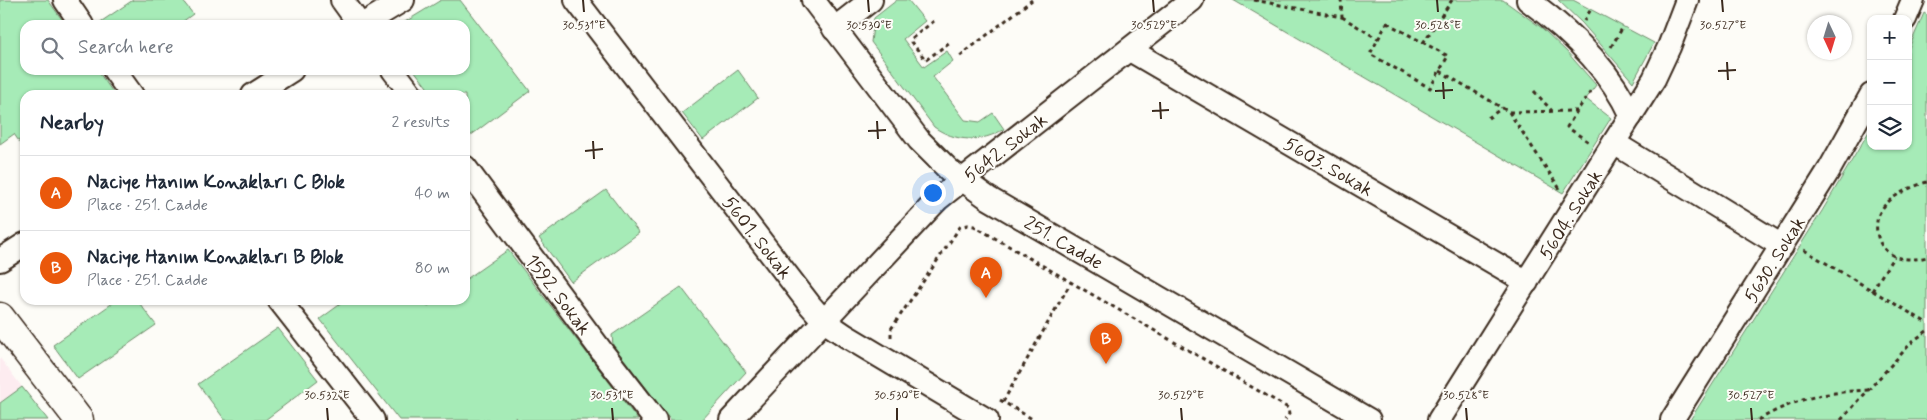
<!DOCTYPE html>
<meta charset="utf-8">
<style>
body{margin:0;font-family:Mynerve,sans-serif;background:#f2f2f3;color:#1f2937}
.controls{position:absolute;right:15px;top:15px;display:grid;overflow:hidden;border-radius:10px;box-shadow:0 1px 4px #0004}
.controls button{width:45px;height:45px;display:grid;place-items:center;padding:0;border:0;border-bottom:1px solid #e0e1e3;background:#fff;color:#1f2937;font:25px sans-serif}
.compass{position:absolute;left:1807px;top:15px;width:45px;height:45px;border-radius:50%;background:#fff;box-shadow:0 1px 4px #0004;rotate:176deg}
.you{position:absolute;left:932px;top:192px;width:18px;height:18px;margin:-12px;border:4px solid #fff;border-radius:50%;background:#1a73e8;box-shadow:0 0 0 8px #1a73e833}
.badge{display:grid;place-items:center;width:32px;height:32px;border-radius:50%;background:#ea580c;color:#fff;font-size:16px;font-weight:700}
.pin{position:absolute;translate:-50% -41px;filter:drop-shadow(0 1px 2px #0008)}
.pin::after{content:'';position:absolute;top:26px;width:18px;height:15px;background:inherit;clip-path:polygon(0 0,100% 0,50% 100%)}
.list{margin:0;padding:0;list-style:none}
h2{display:flex;justify-content:space-between;align-items:center;height:65px;margin:0;padding:0 20px;font-size:21px}
h2 small{font-size:16px;font-weight:400;color:#747a83}
.list li{display:grid;grid-template-columns:32px 1fr auto;gap:15px;align-items:center;box-sizing:border-box;height:75px;padding:0 20px;border-top:1px solid #e0e1e3}
.list b{display:block;font-size:19px;white-space:nowrap}
.list p{margin:0;font-size:16px;white-space:nowrap;color:#747a83}
.list em{font-size:16px;font-style:normal;color:#747a83}
.icon{flex:none;width:28px;height:28px;fill:none;stroke:currentColor;stroke-width:2;stroke-linecap:round;stroke-linejoin:round}
.map{position:relative;flex:none;width:1927px;height:420px;overflow:hidden}
.search{position:absolute;background:#fff;box-shadow:0 1px 4px #0004;left:20px;top:20px;width:450px;height:55px;display:flex;align-items:center;gap:12px;box-sizing:border-box;padding:0 18px;border-radius:15px;color:#747a83;font-size:19px}
.panel{position:absolute;background:#fff;box-shadow:0 1px 4px #0004;left:20px;top:90px;width:450px;height:215px;border-radius:15px}
.map>svg:first-child{display:block}
.built{fill:#fdecf0}
.green{fill:#a6ebb7;stroke:#708a6a}
.lines{fill:none;stroke-linecap:round;stroke-linejoin:round}
.minor-casing{stroke:#3b2a1e;stroke-width:26}
.major-casing{stroke:#3b2a1e;stroke-width:31}
.path{stroke:#3b2a1e;stroke-width:3;stroke-dasharray:4 4;stroke-linecap:butt}
.minor{stroke:#fdfcf7;stroke-width:22}
.major{stroke:#fdfcf7;stroke-width:28}
.ticks{fill:none;stroke:#3b2a1e;stroke-width:2}
.labels{text-anchor:middle;stroke-width:4;stroke-linejoin:round;paint-order:stroke}
.street-label{font-size:19px;fill:#3b2a1e;stroke:#fdfcf7}
.ticks-label{font-size:12px;text-anchor:middle;fill:#3b2a1e;stroke:#fdfcf7;stroke-width:4;stroke-linejoin:round;paint-order:stroke}
</style>
<div class="map">
<svg width="1927" height="420" viewBox="0 0 1927 420">
<rect width="100%" height="100%" fill="#fdfcf7"/>
<filter id="ink" filterUnits="userSpaceOnUse"><feTurbulence type="fractalNoise" baseFrequency=".02" numOctaves="2"/><feDisplacementMap in="SourceGraphic" scale="10" xChannelSelector="R" yChannelSelector="G"/><feConvolveMatrix kernelMatrix="1 2 1 2 8 2 1 2 1" color-interpolation-filters="sRGB"/></filter>
<g filter="url(#ink)">
<polygon class="built" points="0,358 22,387 0,403"/>
<g class="green">
<polygon points="0,0 48,0 66,25 25,25 25,70 97,70 115,95 25,95 25,150 14,134 0,144"/>
<polygon points="133,0 182,0 193,14 178,25 101,25 99,23"/>
<polygon points="441,0 460,0 530,91 466,139 465,95 433,95 414,70 465,70 465,25 400,25"/>
<path d="M 897,0 L 908,0 L 925,21 L 903,39 L 924,67 L 947,51 L 953,61 L 933,77 L 965,120 L 980,122 L 993,113 L 1004,129 C 982,143 955,142 934,127 L 871,42 L 874,18 Z"/>
<polygon points="1233,0 1503,0 1542,28 1567,52 1596,85 1586,99 1611,118 1563,193"/>
<polygon points="1558,0 1573,0 1654,43 1633,82 1582,23"/>
<polygon points="1924,13 1927,15 1927,420 1690,420 1822,211 1871,128 1871,146 1908,146 1908,50"/>
<polygon points="738,70 758,98 703,140 682,113"/>
<polygon points="606,190 639,233 571,282 539,238"/>
<polygon points="508,250 638,420 519,420 516,417 512,420 399,420 320,319 346,300 423,300 428,306 437,300 465,300 465,280"/>
<polygon points="681,287 746,372 702,420 671,420 613,345 612,335"/>
<polygon points="117,300 137,300 156,325 78,379 53,345"/>
<polygon points="278,328 318,380 265,420 225,420 198,384"/>
<polygon points="22,387 48,420 0,420 0,403"/>
</g>
<g class="lines">
<g class="minor-casing">
<g id="minor">
<polyline points="65,0 82,25"/>
<polyline points="342,0 360,25"/>
<polyline points="576,0 810,305 824,321 846,336 987,420"/>
<polyline points="813,0 919,140 949,170 988,198 1369,420"/>
<path d="M 1528,0 C 1569,30 1610,69 1631,116"/>
<polyline points="1905,19 1913,0"/>
<polyline points="362,25 403,0"/>
<polyline points="834,29 871,0"/>
<polyline points="1130,50 1527,282"/>
<polyline points="114,70 132,95"/>
<polyline points="393,70 412,95"/>
<polyline points="253,95 292,70"/>
<polyline points="1614,143 1782,246"/>
<polyline points="465,167 603,353 655,420"/>
<polyline points="0,260 25,244"/>
<polyline points="279,300 373,420"/>
<polyline points="731,420 938,199 1192,0"/>
<polyline points="1439,420 1654,79 1669,47 1687,0"/>
<polyline points="1672,420 1829,170 1871,95"/>
</g>
</g>
<g class="major-casing">
<polyline id="major" points="0,317 79,420"/>
</g>
<g class="path">
<polyline points="1254,0 1342,17 1341,0"/>
<polyline points="1342,17 1378,39"/>
<polyline points="934,21 911,39 911,42 926,60 950,42"/>
<polyline points="1584,21 1591,9"/>
<polygon points="1387,23 1448,56 1430,88 1370,54"/>
<polyline points="1423,43 1452,0"/>
<polyline points="1611,47 1623,27"/>
<polyline points="960,56 1032,0"/>
<polyline points="1440,71 1509,112 1560,189"/>
<polyline points="1534,91 1552,111"/>
<polyline points="1577,111 1567,127 1589,142"/>
<polyline points="1509,112 1577,111 1592,90"/>
<polyline points="1488,118 1502,108"/>
<path d="M 1927,182 C 1910,187 1887,197 1879,214 C 1876,221 1876,230 1878,237 C 1884,259 1908,262 1927,257"/>
<polyline points="1804,250 1927,323"/>
<polyline points="1872,291 1894,256"/>
<polyline points="891,337 891,329 960,227 968,225 974,226 1288,408 1289,414 1285,420"/>
<polyline points="1000,400 1034,420"/>
<polyline points="1003,402 1071,282"/>
<path d="M 1758,420 C 1797,398 1825,392 1869,390"/>
<polyline points="1841,420 1913,341 1927,331"/>
</g>
<use href="#minor" class="minor"/>
<use href="#major" class="major"/>
</g>
</g>
<path class="ticks" d="M 583,0 L 584,12M 868,0 L 869,12M 1153,0 L 1154,12M 1437,0 L 1438,12M 1722,0 L 1723,12M 1727,62 L 1728,80M 1718,71 L 1736,70M 1443,82 L 1444,99M 1435,91 L 1453,90M 1160,102 L 1161,119M 1152,111 L 1169,110M 877,121 L 878,139M 868,131 L 886,130M 593,141 L 594,159M 585,151 L 603,149M 327,408 L 328,420M 612,408 L 613,420M 897,408 L 897,420M 1181,408 L 1182,420M 1466,408 L 1467,420M 1751,408 L 1752,420"/>
<g class="labels">
<g class="street-label">
<text transform="translate(1005 147) rotate(-38)" y="7">5642. Sokak</text>
<text transform="translate(1329 166) rotate(30)" y="7">5603. Sokak</text>
<text transform="translate(1570 214) rotate(-58)" y="7">5604. Sokak</text>
<text transform="translate(758 237) rotate(52)" y="7">5601. Sokak</text>
<text transform="translate(1064 242) rotate(30)" y="7">251. Cadde</text>
<text transform="translate(1774 259) rotate(-58)" y="7">5630. Sokak</text>
<text transform="translate(559 294) rotate(53)" y="7">1592. Sokak</text>
</g>
</g>
<g class="ticks-label">
<text x="584" y="29">30.531°E</text>
<text x="869" y="29">30.530°E</text>
<text x="1154" y="29">30.529°E</text>
<text x="1438" y="29">30.528°E</text>
<text x="1723" y="29">30.527°E</text>
<text x="327" y="399">30.532°E</text>
<text x="612" y="399">30.531°E</text>
<text x="897" y="399">30.530°E</text>
<text x="1181" y="399">30.529°E</text>
<text x="1466" y="399">30.528°E</text>
<text x="1751" y="399">30.527°E</text>
</g>
</svg>
<div class="controls">
<button>+</button>
<button>−</button>
<button><svg class="icon" aria-label="layers" viewBox="0 0 24 24"><path d="M12 4l9 5-9 5-9-5zM3 14l9 5 9-5"/></svg></button>
</div>
<svg class="compass" viewBox="-18 -18 36 36"><path d="M0-13l5 13h-10z" fill="#e53935"/><path d="M0 13l5-13h-10z" fill="#747a83"/></svg>
<div class="you"></div>
<div class="pin badge" style="left:986px;top:298px">A</div>
<div class="pin badge" style="left:1106px;top:364px">B</div>
<div class="search"><svg class="icon" aria-label="search" viewBox="0 0 24 24"><circle cx="10" cy="10" r="6"/><path d="M15 15l6 6"/></svg>Search here</div>
<section class="panel">
<h2>Nearby<small>2 results</small></h2>
<ul class="list">
<li><span class="badge">A</span><div><b>Naciye Hanım Konakları C Blok</b><p>Place · 251. Cadde</p></div><em>40 m</em></li>
<li><span class="badge">B</span><div><b>Naciye Hanım Konakları B Blok</b><p>Place · 251. Cadde</p></div><em>80 m</em></li>
</ul>
</section>
</div>
